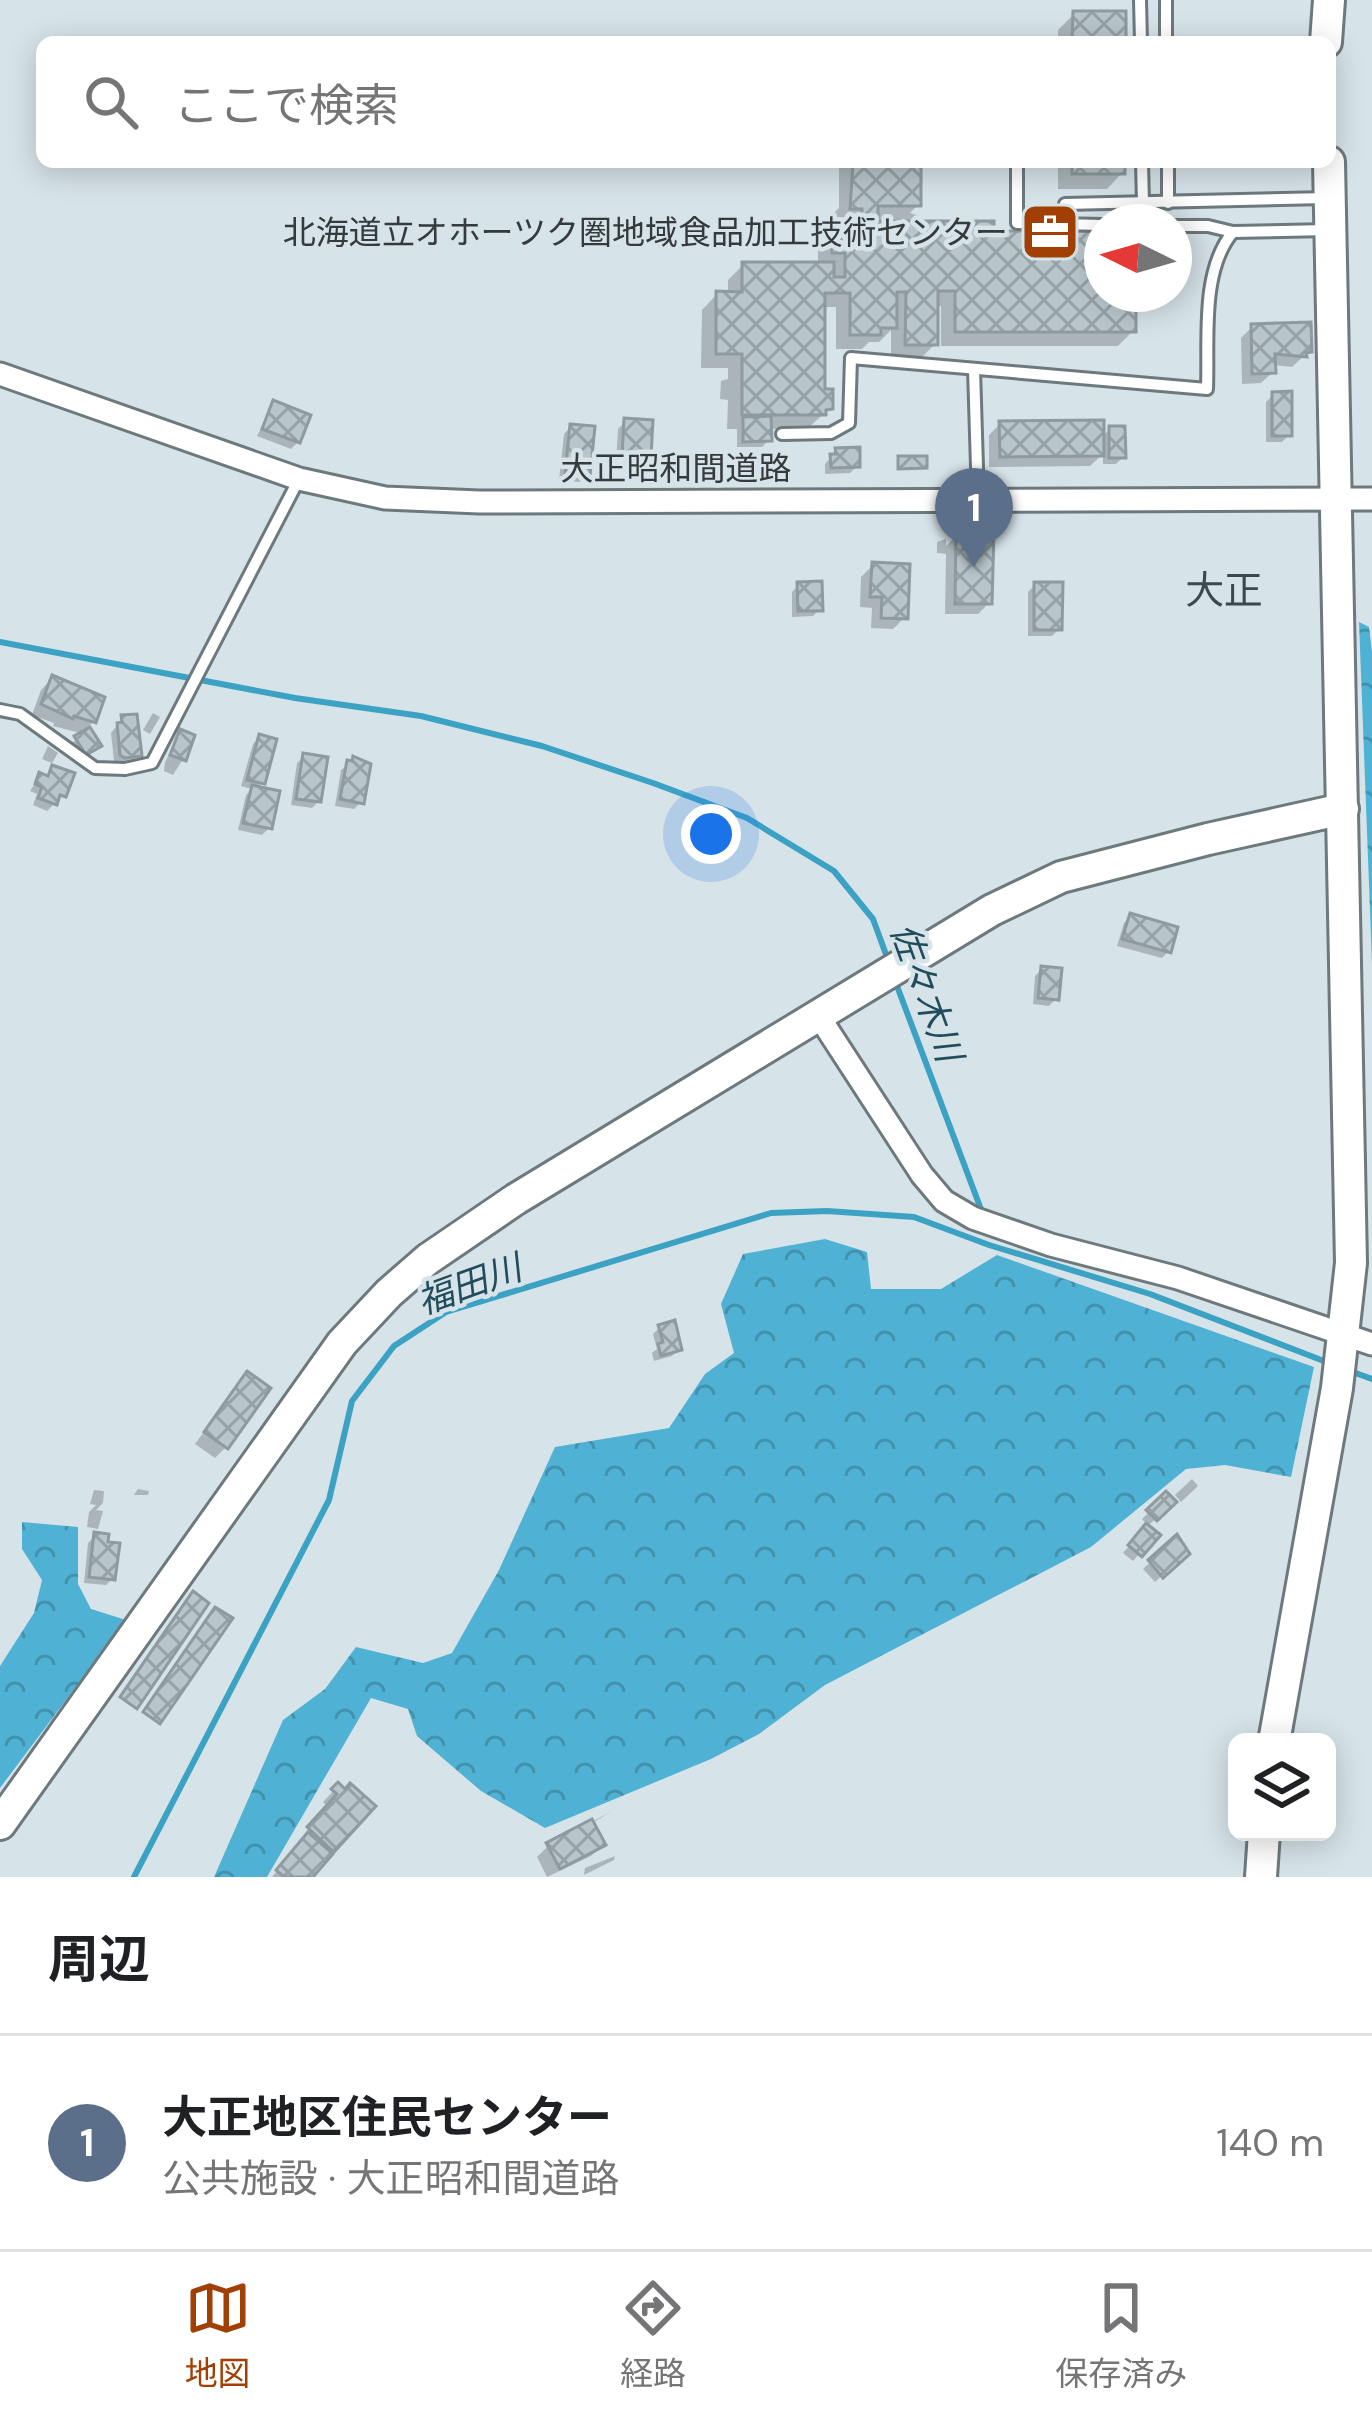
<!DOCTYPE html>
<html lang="ja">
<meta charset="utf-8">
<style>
body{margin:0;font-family:"DM Sans","Noto Sans JP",sans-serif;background:#f2f2f2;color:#202124}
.controls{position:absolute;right:36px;bottom:36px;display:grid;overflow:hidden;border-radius:18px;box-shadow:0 6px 30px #0003}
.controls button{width:108px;height:108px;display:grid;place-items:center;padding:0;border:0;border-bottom:3px solid #e0e0e0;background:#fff;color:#202124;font:60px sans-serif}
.compass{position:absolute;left:1084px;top:204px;width:108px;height:108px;border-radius:50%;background:#fff;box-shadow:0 6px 30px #0003;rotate:275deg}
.you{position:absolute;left:711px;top:834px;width:42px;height:42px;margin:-30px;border:9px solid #fff;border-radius:50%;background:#1a73e8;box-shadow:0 0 0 18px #1a73e833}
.badge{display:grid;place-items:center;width:78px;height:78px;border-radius:50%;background:#a23f04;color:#fff;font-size:39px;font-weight:700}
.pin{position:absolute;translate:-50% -99px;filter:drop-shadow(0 3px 6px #0008)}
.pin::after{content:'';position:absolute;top:63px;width:42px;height:36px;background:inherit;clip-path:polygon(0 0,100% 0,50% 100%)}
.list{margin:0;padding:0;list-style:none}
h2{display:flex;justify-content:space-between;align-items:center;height:156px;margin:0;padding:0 48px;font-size:51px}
h2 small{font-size:39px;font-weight:400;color:#757577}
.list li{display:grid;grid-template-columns:78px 1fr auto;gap:36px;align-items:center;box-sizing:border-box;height:216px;padding:0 48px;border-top:3px solid #e0e0e0}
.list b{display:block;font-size:45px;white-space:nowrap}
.list p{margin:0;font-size:39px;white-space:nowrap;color:#757577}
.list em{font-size:39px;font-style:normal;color:#757577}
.icon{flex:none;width:66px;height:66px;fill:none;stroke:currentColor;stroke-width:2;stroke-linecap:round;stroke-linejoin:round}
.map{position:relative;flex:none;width:1372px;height:1877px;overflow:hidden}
.search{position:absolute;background:#fff;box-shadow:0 6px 30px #0003;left:36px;right:36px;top:36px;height:132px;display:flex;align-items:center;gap:30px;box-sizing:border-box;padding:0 42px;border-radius:18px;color:#757577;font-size:45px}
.sheet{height:372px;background:#fff}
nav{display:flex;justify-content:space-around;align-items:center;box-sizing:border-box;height:168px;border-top:3px solid #e0e0e0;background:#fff;font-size:33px;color:#757577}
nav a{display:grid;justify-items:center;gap:6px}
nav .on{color:#a23f04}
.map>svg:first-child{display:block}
.forest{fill:url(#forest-crowns)}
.shadow{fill:#0003}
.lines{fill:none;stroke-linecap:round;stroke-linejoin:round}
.stream{stroke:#3ca2c3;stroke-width:6}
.building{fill:url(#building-cross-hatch);stroke:#8e9a9f;stroke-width:3}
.lane-casing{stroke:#6d797d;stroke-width:16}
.street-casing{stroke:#6d797d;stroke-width:27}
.secondary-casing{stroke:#6d797d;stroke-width:36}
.lane{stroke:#fff;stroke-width:10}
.street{stroke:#fff;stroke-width:21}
.secondary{stroke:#fff;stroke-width:30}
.labels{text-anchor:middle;stroke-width:9;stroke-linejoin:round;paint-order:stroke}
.poi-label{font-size:33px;fill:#353a3c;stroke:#d6e3e8;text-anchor:end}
.street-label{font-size:33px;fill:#353a3c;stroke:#d6e3e8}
.water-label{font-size:36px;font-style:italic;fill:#214c5b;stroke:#d6e3e8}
.quarter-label{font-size:39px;fill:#3d484d;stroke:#d6e3e8}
</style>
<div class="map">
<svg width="1372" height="1877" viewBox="0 0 1372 1877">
<defs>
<pattern id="forest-crowns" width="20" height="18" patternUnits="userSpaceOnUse" patternTransform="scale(3)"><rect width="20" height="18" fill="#4fb2d4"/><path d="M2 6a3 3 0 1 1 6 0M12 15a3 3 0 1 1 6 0" fill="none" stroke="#4292ad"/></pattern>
<pattern id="building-cross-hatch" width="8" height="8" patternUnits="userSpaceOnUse" patternTransform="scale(3)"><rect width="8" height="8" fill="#b8c5ca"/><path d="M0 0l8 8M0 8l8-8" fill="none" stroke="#96a1a5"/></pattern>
</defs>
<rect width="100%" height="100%" fill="#d6e3e8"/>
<g class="forest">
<polygon points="1359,622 1369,627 1372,652 1372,963"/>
<polygon points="825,1239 867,1252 871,1289 941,1289 997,1255 1314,1367 1291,1477 1225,1465 1186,1469 1091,1547 825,1685 759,1734 711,1759 545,1828 481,1791 417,1736 408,1709 371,1698 267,1877 214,1877 283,1720 325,1689 356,1647 423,1663 452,1653 499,1570 555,1447 669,1428 705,1374 734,1353 721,1304 743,1254"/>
<polygon points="22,1522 78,1527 78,1584 91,1609 126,1620 0,1788 0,1666 34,1613 42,1580 22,1549"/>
</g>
<g class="shadow">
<polygon points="1074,14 1123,42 1058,42 1058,30"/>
<polygon points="839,162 918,162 918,205 910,213 919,216 911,224 991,234 1102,234 1102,294 1133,294 1133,331 1118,346 941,346 941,306 935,306 935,344 920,359 891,359 891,330 879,342 869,342 862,349 836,349 836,307 822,307 822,392 830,408 807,429 768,429 769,440 762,447 737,447 737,429 727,429 728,400 720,399 721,381 728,379 728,368 701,368 702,310 717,294 728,294 728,280 743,265 818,265 818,242 835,226 835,212 839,208"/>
<polygon points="1058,162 1122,162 1122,173 1107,189 1058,189"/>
<polygon points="1252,327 1309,351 1292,367 1273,365 1273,372 1261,383 1242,384 1241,338"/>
<polygon points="1273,395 1289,435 1282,442 1266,442 1266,402"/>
<polygon points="274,404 298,442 291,449 257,436"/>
<polygon points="625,422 648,457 641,464 616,463 618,429"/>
<polygon points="1000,424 1101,438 1110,429 1123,457 1116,464 1103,464 1103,454 1090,466 989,467 989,435"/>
<polygon points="571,427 587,475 580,482 559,480 564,434"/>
<polygon points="837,451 857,466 850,473 825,474 825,464"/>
<polygon points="958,534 989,603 978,614 945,614 946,554 937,553 937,542 946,539 946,546"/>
<polygon points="873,565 905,617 893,629 871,628 872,608 860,607 861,577"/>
<polygon points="799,585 820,609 813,616 792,617 792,592"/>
<polygon points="1035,585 1059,629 1052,636 1028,636 1028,592"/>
<polygon points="52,678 93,722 87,728 98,745 78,760 69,745 84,734 53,726 54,723 32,715 41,690"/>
<polygon points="153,713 160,717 150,734 143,730"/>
<polygon points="123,718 139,755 132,762 114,761 111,733"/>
<polygon points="181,732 183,759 173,775 164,771 165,762"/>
<polygon points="260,737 262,783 256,789 269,828 262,835 238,830 246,795 252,789 241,786 253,744"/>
<polygon points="48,746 58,753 52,763 42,759"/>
<polygon points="304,756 319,801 312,808 291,805 297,763"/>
<polygon points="350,763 361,802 354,809 335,806 341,770"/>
<polygon points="53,768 63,795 47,811 33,805 37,794 30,791 40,776 45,778"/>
<polygon points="1131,916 1169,951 1162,958 1117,946 1124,923"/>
<polygon points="1042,969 1056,999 1049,1006 1033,1004 1035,976"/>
<polygon points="660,1327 679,1349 672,1356 654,1361 652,1353 657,1349 653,1334"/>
<polygon points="247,1374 226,1447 215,1458 195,1444"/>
<polygon points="1192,1479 1198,1486 1181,1502 1175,1495"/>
<polygon points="138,1489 149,1491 148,1495 134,1495"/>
<polygon points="94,1490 104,1491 103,1503 96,1510 103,1511 98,1529 87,1527 89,1512 96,1505 90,1504"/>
<polygon points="1166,1495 1173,1502 1147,1527 1156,1535 1133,1561 1123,1553 1148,1525 1142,1519"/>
<polygon points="95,1536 105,1545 113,1578 106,1585 84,1583 88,1543"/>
<polygon points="1176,1538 1186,1553 1155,1582 1143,1569"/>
<polygon points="338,1786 372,1806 309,1877 272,1877 328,1807 323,1802"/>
<polygon points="612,1811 591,1824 602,1845 591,1856 547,1877 537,1857 548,1846"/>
<polygon points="615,1856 614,1860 584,1875 585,1868"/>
</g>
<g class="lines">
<g class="stream">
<polyline points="0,642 295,698 421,716 542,746 653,783 747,818 834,871 873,919 888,960"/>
<polyline points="894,978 982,1212"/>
<polyline points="1347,1370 1372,1379"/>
<polyline points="134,1877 329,1500 352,1401 394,1346 446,1312 771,1213 827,1211 914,1217 989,1245 1150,1294 1329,1363"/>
</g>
</g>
<g class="building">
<polygon points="1073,11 1126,11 1126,42 1072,42"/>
<polygon points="853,162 921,162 921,206 878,206 878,221 994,221 994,231 1102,231 1102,294 1136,294 1136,332 955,332 955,291 938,291 938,345 905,345 906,292 897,292 897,328 881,328 881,335 850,335 850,293 825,293 825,389 833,389 833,409 826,410 826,415 742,415 742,354 716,354 716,291 742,292 742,262 834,262 834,277 845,277 845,253 832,253 832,223 862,223 862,209 850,209"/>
<rect x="1072" y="162" width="53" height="12"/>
<polygon points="1311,322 1312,352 1306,353 1307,357 1275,354 1276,373 1252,374 1251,324"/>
<polygon points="1292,391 1292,436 1272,436 1272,392"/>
<polygon points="273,400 311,415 300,443 262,429"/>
<polygon points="771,416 772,441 743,442 743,417"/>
<polygon points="624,418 653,420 651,458 622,457"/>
<polygon points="1104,420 1104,456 1000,457 999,421"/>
<polygon points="570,424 595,426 590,476 565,474"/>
<polygon points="1109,426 1125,426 1126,458 1109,458"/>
<polygon points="860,447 860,467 831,468 830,454 836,454 835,448"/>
<polygon points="898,456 927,456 927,468 898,469"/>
<polygon points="956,531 994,531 992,604 955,604"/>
<polygon points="872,562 910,564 908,619 881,618 882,597 870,597"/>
<polygon points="822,581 823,611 798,611 797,582"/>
<polygon points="1034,582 1063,582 1062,630 1034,630"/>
<polygon points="52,675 105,697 96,723 74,716 73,719 41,704"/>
<polygon points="137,714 142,756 125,758 120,755 117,723 122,722 121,715"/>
<polygon points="90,727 102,746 86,755 74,736"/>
<polygon points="180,729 195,735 186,761 170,755"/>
<polygon points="259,734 277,739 265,784 247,780"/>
<polygon points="303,753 328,757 321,802 296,799"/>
<polygon points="353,756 371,764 364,804 340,799 347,760 352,761"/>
<polygon points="52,765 75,773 66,797 60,795 57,805 38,798 42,787 35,784 39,772 48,776"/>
<polygon points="252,785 280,791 272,829 243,823"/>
<polygon points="1130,913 1178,927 1171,953 1122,939"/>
<polygon points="1041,966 1062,968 1059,1000 1038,998"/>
<polygon points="675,1320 682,1350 661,1356 658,1344 663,1342 658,1325"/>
<polygon points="247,1371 271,1388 228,1449 204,1432"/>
<polygon points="1166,1491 1177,1502 1157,1521 1146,1510"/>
<polygon points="1146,1523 1161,1535 1142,1557 1128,1545"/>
<polygon points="94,1532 109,1534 108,1542 120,1543 115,1580 89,1577"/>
<polygon points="1177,1534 1190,1554 1163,1578 1148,1560"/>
<polygon points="193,1591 209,1603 137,1709 120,1697"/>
<polygon points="215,1607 233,1618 160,1724 143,1712"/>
<polygon points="338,1782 345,1789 350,1783 376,1806 334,1852 307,1827 337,1794 331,1789"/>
<polygon points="592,1819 606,1845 560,1869 546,1843"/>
<polygon points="308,1832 333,1854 313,1877 284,1877 276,1870"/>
</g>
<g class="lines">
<g class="lane-casing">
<g id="lane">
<polyline points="1140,0 1141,42"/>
<polyline points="1166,0 1166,42"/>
<polyline points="1017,162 1017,223 1102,225"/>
<polyline points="1142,162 1143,203"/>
<polyline points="1168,162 1168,203"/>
<polyline points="1065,204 1327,198"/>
<polyline points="1174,226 1208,226 1233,232 1329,230"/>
<polyline points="974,369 978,500"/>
<path d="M 782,434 L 831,433 L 849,423 L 851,358 L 1207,389 C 1209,341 1200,271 1233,232"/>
<polyline points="0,710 20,714 95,768 125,769 152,763 299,479"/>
</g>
</g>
<g class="street-casing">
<g id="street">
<polyline points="0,374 299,479 385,498 479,502 1372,499"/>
<polyline points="818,1015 922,1175 944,1201 973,1218 1051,1245 1178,1278 1372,1344"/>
</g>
</g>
<g class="secondary-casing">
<g id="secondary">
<polyline points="1326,42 1329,0"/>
<polyline points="1274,1742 1337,1388 1351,1263 1329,162"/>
<polyline points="0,1824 342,1343 389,1293 428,1259 516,1199 992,910 1061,877 1208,839 1343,809"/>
<polyline points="1261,1877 1264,1832"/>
</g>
</g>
<use href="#lane" class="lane"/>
<use href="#street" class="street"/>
<use href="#secondary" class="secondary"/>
</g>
<defs>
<g id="office-square" transform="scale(3)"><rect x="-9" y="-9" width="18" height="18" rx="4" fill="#a23f04" stroke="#d6e3e8"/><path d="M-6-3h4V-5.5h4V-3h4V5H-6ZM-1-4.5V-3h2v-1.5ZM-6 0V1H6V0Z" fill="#fff"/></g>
</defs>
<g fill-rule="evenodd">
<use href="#office-square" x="1050" y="232"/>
</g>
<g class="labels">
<g class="poi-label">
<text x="1008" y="244">北海道立オホーツク圏地域食品加工技術センター</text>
</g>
<g class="street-label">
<text x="676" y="480">大正昭和間道路</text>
</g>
<g class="water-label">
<text transform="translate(927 992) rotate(70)" y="13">佐々木川</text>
<text transform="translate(469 1284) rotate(-20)" y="13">福田川</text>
</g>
<g class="quarter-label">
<text x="1224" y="604">大正</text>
</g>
</g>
</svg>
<div class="controls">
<button><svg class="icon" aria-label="layers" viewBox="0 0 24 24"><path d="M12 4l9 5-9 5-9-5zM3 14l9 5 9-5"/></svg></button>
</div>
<svg class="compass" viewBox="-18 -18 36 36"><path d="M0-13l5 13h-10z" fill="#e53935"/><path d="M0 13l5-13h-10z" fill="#757577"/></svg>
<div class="you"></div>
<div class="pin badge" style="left:974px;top:567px;background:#5c6f8a">1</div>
<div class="search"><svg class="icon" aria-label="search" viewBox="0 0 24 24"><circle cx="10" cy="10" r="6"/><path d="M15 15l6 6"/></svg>ここで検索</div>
</div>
<section class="sheet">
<h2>周辺<small></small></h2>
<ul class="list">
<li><span class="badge" style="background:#5c6f8a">1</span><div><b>大正地区住民センター</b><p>公共施設 · 大正昭和間道路</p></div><em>140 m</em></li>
</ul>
</section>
<nav>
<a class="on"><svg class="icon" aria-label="map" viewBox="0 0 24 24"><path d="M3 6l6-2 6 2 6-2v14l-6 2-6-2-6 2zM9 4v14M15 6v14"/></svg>地図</a>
<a><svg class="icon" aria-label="directions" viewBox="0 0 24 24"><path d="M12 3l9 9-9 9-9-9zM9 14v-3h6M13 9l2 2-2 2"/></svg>経路</a>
<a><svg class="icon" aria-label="saved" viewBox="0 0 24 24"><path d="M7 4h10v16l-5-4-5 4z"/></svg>保存済み</a>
</nav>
